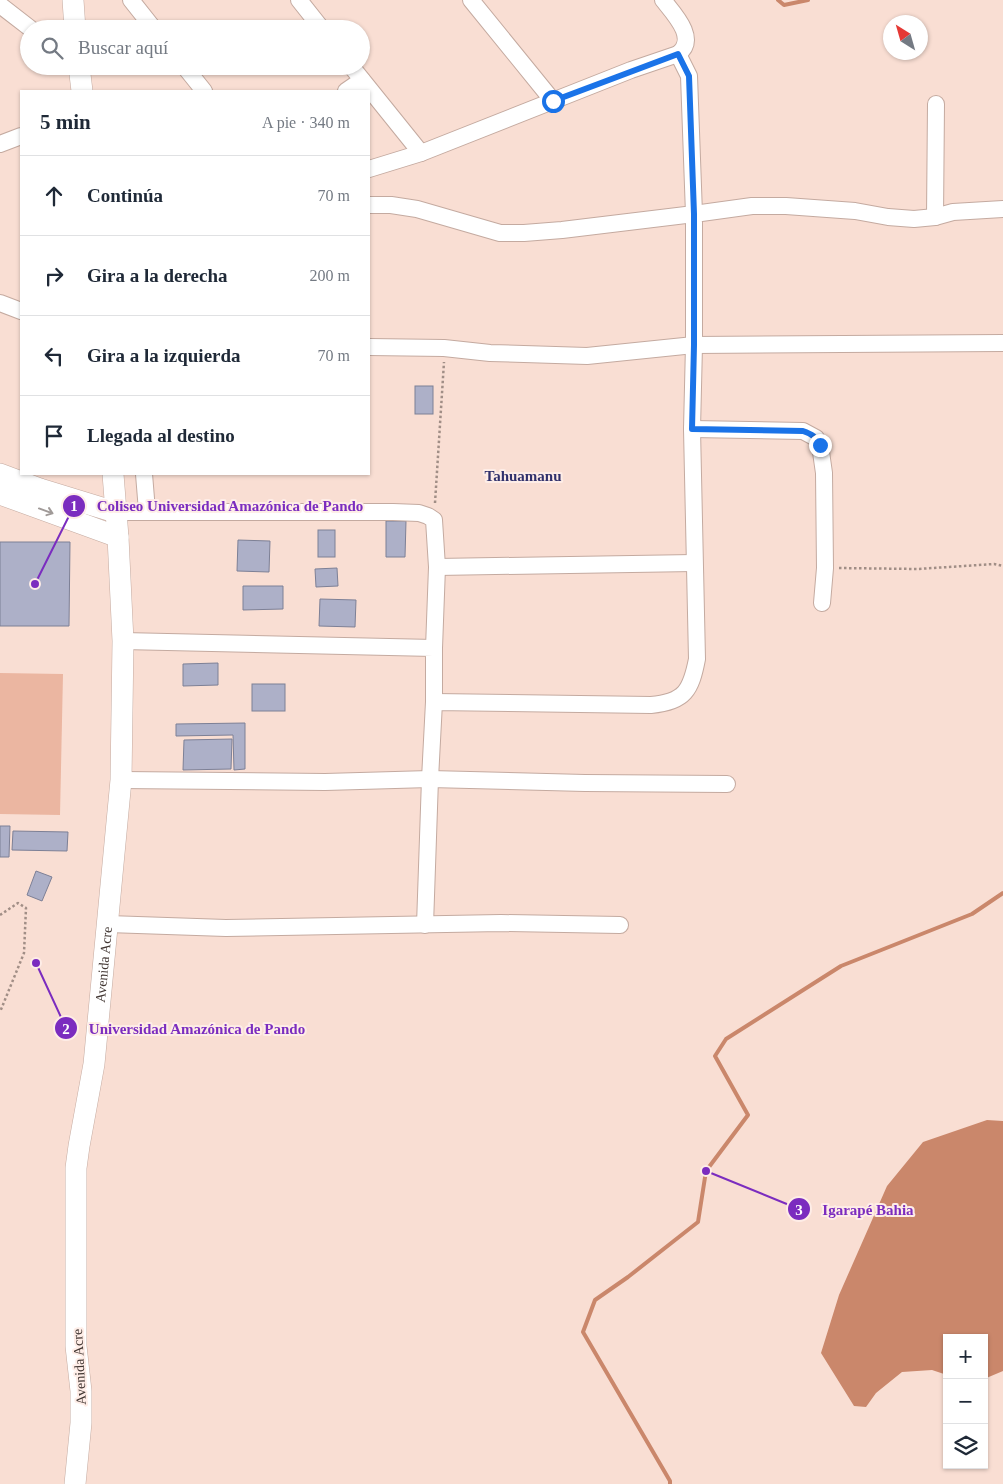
<!DOCTYPE html>
<html lang="es">
<meta charset="utf-8">
<style>
body{margin:0;font-family:"Times New Roman",serif;background:#f6f6f7;color:#1f2937}
.controls{position:absolute;right:15px;bottom:15px;display:grid;overflow:hidden;border-radius:0px;box-shadow:0 1px 4px #0004}
.controls button{width:45px;height:45px;display:grid;place-items:center;padding:0;border:0;border-bottom:1px solid #e0e1e3;background:#fff;color:#1f2937;font:25px sans-serif}
.compass{position:absolute;left:883px;top:15px;width:45px;height:45px;border-radius:50%;background:#fff;box-shadow:0 1px 4px #0004;rotate:323deg}
.stop{position:absolute;width:15px;height:15px;margin:-11px;border:4px solid #1a73e8;border-radius:50%;background:#fff}
.stop.end{background:#1a73e8;border-color:#fff;box-shadow:0 1px 5px #0008}
.list{margin:0;padding:0;list-style:none}
h2{display:flex;justify-content:space-between;align-items:center;height:65px;margin:0;padding:0 20px;font-size:21px}
h2 small{font-size:16px;font-weight:400;color:#747a83}
.list li{display:grid;grid-template-columns:32px 1fr auto;gap:15px;align-items:center;box-sizing:border-box;height:80px;padding:0 20px;border-top:1px solid #e0e1e3}
.list b{display:block;font-size:19px;white-space:nowrap}
.list em{font-size:16px;font-style:normal;color:#747a83}
.icon{flex:none;width:28px;height:28px;fill:none;stroke:currentColor;stroke-width:2;stroke-linecap:round;stroke-linejoin:round}
.map{position:relative;flex:none;width:1003px;height:1484px;overflow:hidden}
.search{position:absolute;background:#fff;box-shadow:0 1px 4px #0004;left:20px;top:20px;width:350px;height:55px;display:flex;align-items:center;gap:12px;box-sizing:border-box;padding:0 18px;border-radius:28px;color:#747a83;font-size:19px}
.panel{position:absolute;background:#fff;box-shadow:0 1px 4px #0004;left:20px;top:90px;width:350px;height:385px;border-radius:0px}
.map>svg:first-child{display:block}
.green{fill:#ebb6a1}
.water{fill:#ca876b}
.lines{fill:none;stroke-linecap:round;stroke-linejoin:round}
.stream{stroke:#ca876b;stroke-width:4}
.building{fill:#adb0c8;stroke:#7d8096}
.minor-casing{stroke:#c4aaa0;stroke-width:18}
.major-casing{stroke:#c4aaa0;stroke-width:22}
.path{stroke:#a18e86;stroke-width:2.5;stroke-dasharray:2.5 2.5;stroke-linecap:butt}
.minor{stroke:#fff;stroke-width:16}
.major{stroke:#fff;stroke-width:21}
.oneway{stroke:#a09a98}
.route{stroke:#1a73e8;stroke-width:6}
.labels{text-anchor:middle;stroke-width:4;stroke-linejoin:round;paint-order:stroke}
.street-label{font-size:14px;fill:#413632;stroke:#feede7}
.neighbourhood-label{font-size:15px;font-weight:bold;fill:#31316c;stroke:#feede7}
.leader{fill:none;stroke:#7b2cbf;stroke-width:2}
.callout-dot{fill:#7b2cbf;stroke:#feede7;stroke-width:2}
.mark-label{font-size:15px;text-anchor:middle;font-weight:bold;fill:#fff}
.callout-label{font-size:15px;text-anchor:middle;font-weight:bold;fill:#7b2cbf;stroke:#feede7;stroke-width:4;stroke-linejoin:round;paint-order:stroke}
</style>
<div class="map">
<svg width="1003" height="1484" viewBox="0 0 1003 1484">
<rect width="100%" height="100%" fill="#f9ded3"/>
<polygon class="green" points="0,673 63,674 60,815 0,814"/>
<polygon class="water" points="987,1120 1003,1121 1003,1371 984,1379 984,1338 947,1338 947,1375 932,1370 902,1372 876,1393 866,1407 854,1406 821,1353 839,1295 887,1186 923,1142"/>
<g class="lines">
<g class="stream">
<polyline points="778,0 784,5 808,0"/>
<polyline points="670,1484 670,1481 583,1332 595,1300 628,1277 698,1222 706,1171 748,1115 715,1056 726,1039 841,966 972,914 1003,893"/>
</g>
</g>
<g class="building">
<rect x="415" y="386" width="18" height="28"/>
<polygon points="386,521 406,521 405,557 386,557"/>
<rect x="318" y="530" width="17" height="27"/>
<polygon points="238,540 270,541 269,572 237,571"/>
<polygon points="0,542 70,542 69,626 0,626"/>
<polygon points="337,568 338,586 316,587 315,569"/>
<polygon points="243,586 283,586 283,609 243,610"/>
<polygon points="320,599 356,600 355,627 319,626"/>
<polygon points="218,663 218,685 183,686 183,664"/>
<rect x="252" y="684" width="33" height="27"/>
<polygon points="245,723 245,769 234,770 233,735 176,736 176,724"/>
<polygon points="232,739 231,769 183,770 184,740"/>
<polygon points="0,826 10,826 9,857 0,857"/>
<polygon points="13,831 68,832 67,851 12,850"/>
<polygon points="36,871 52,877 42,901 27,895"/>
</g>
<g class="lines">
<g class="minor-casing">
<g id="minor">
<polyline points="131,0 154,29"/>
<polyline points="299,0 322,29"/>
<polyline points="471,0 553,101"/>
<polyline points="0,5 31,29"/>
<polyline points="184,66 204,91"/>
<polyline points="351,66 421,153"/>
<polyline points="346,91 362,80"/>
<polyline points="0,144 21,136"/>
<path d="M 369,169 L 421,153 L 631,70 L 678,54 C 698,39 675,15 663,0"/>
<polyline points="369,205 391,205 417,209 500,233 524,233 562,230 694,214 689,76 678,54"/>
<polyline points="935,217 936,104"/>
<polyline points="0,303 21,311"/>
<polyline points="369,347 444,348 490,353 587,356 694,345 1003,343"/>
<polyline points="692,429 803,431 816,438 820,445 824,473 825,568 822,603"/>
<polyline points="144,474 147,511"/>
<polyline points="115,512 393,512 419,513 428,516 434,520 437,567 434,648"/>
<polyline points="437,567 694,563"/>
<polyline points="123,641 434,648 434,702"/>
<path d="M 121,780 L 325,782 L 430,779 L 434,702 L 651,705 C 685,702 691,690 697,659 L 692,429 L 694,345 L 694,214 L 752,206 L 786,206 L 855,211 L 888,217 L 914,219 L 935,217 L 953,212 L 1003,209"/>
<polyline points="108,924 226,928 501,923 620,925"/>
<polyline points="425,925 430,779 585,783 727,784"/>
</g>
</g>
<g class="major-casing">
<g id="major">
<polyline points="73,0 75,29"/>
<polyline points="79,66 82,91"/>
<polyline points="0,474 40,489 115,512"/>
<polyline points="0,494 118,537"/>
<path id="s1" d="M 75,1484 L 81,1423 L 81,1391 L 76,1346 L 76,1168 L 79,1146 L 94,1064 L 121,780 L 123,641 L 118,537 L 113,474"/>
</g>
</g>
<g class="path">
<polyline points="435,503 444,362"/>
<polyline points="839,568 918,569 994,564 1003,566"/>
<polyline points="0,915 18,903 26,908 24,953 0,1012"/>
</g>
<use href="#minor" class="minor"/>
<use href="#major" class="major"/>
</g>
<defs><path id="oneway-shaft" d="M-6 0H5M1.5-3L5.5 0L1.5 3" fill="none" stroke-width="1.6" stroke-linecap="round" stroke-linejoin="round" transform="scale(1.25)"/></defs>
<use class="oneway" href="#oneway-shaft" transform="translate(46 511) rotate(20)"/>
<g class="lines">
<path class="route" d="M 553,101 L 678,54 L 689,76 L 694,214 L 694,345 L 692,429 L 803,431 C 812,434 816,437 820,445"/>
</g>
<g class="labels">
<g class="street-label">
<text dy="5" stroke="none"><textPath href="#s1" startOffset="522">Avenida Acre</textPath></text>
<text transform="translate(79 1367) rotate(-93)" y="5">Avenida Acre</text>
</g>
<g class="neighbourhood-label">
<text x="523" y="481">Tahuamanu</text>
</g>
</g>
<path class="leader" d="M35 584L74 506M36 963L66 1028M706 1171L799 1209"/>
<g class="callout-dot">
<circle cx="35" cy="584" r="5"/>
<circle cx="36" cy="963" r="5"/>
<circle cx="706" cy="1171" r="5"/>
<circle cx="74" cy="506" r="12"/>
<circle cx="66" cy="1028" r="12"/>
<circle cx="799" cy="1209" r="12"/>
</g>
<g class="mark-label">
<text x="74" y="511">1</text>
<text x="66" y="1034">2</text>
<text x="799" y="1215">3</text>
</g>
<g class="callout-label">
<text x="230" y="511">Coliseo Universidad Amazónica de Pando</text>
<text x="197" y="1034">Universidad Amazónica de Pando</text>
<text x="868" y="1215">Igarapé Bahia</text>
</g>
</svg>
<div class="controls">
<button>+</button>
<button>−</button>
<button><svg class="icon" aria-label="layers" viewBox="0 0 24 24"><path d="M12 4l9 5-9 5-9-5zM3 14l9 5 9-5"/></svg></button>
</div>
<svg class="compass" viewBox="-18 -18 36 36"><path d="M0-13l5 13h-10z" fill="#e53935"/><path d="M0 13l5-13h-10z" fill="#747a83"/></svg>
<div class="stop" style="left:553px;top:101px"></div>
<div class="stop end" style="left:820px;top:445px"></div>
<div class="search"><svg class="icon" aria-label="search" viewBox="0 0 24 24"><circle cx="10" cy="10" r="6"/><path d="M15 15l6 6"/></svg>Buscar aquí</div>
<section class="panel">
<h2>5 min<small>A pie · 340 m</small></h2>
<ul class="list">
<li><svg class="icon" aria-label="ahead" viewBox="0 0 24 24"><path d="M12 20V5M6 11l6-6 6 6"/></svg><div><b>Continúa</b></div><em>70 m</em></li>
<li><svg class="icon" aria-label="right" viewBox="0 0 24 24"><path d="M7 20v-9h11M14 6l5 5-5 5"/></svg><div><b>Gira a la derecha</b></div><em>200 m</em></li>
<li><svg class="icon" aria-label="left" viewBox="0 0 24 24"><path d="M17 20v-9H6M10 6l-5 5 5 5"/></svg><div><b>Gira a la izquierda</b></div><em>70 m</em></li>
<li><svg class="icon" aria-label="arrive" viewBox="0 0 24 24"><path d="M6 21V4h12l-3 4 3 4H6"/></svg><div><b>Llegada al destino</b></div></li>
</ul>
</section>
</div>
